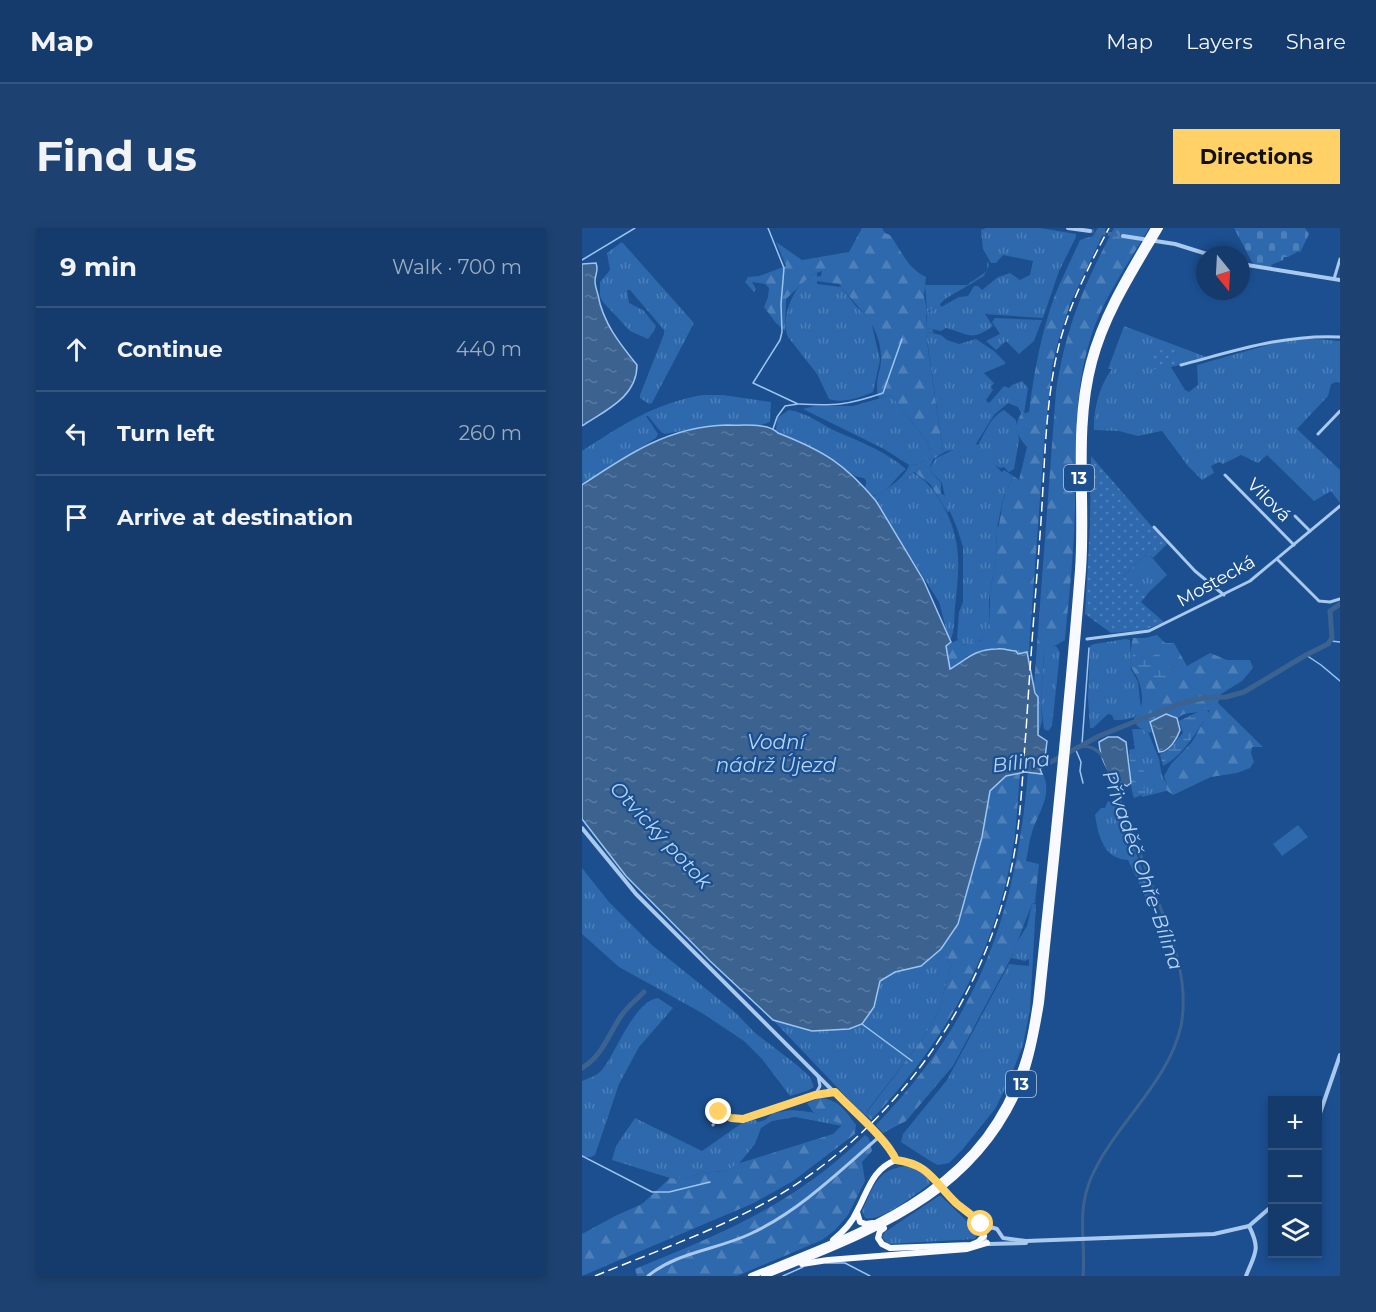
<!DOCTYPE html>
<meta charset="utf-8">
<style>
body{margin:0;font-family:Montserrat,sans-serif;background:#1d4271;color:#f1f3f6}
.controls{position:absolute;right:18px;bottom:18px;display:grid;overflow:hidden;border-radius:0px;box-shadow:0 3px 9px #0003}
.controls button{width:54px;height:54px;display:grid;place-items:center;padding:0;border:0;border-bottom:2px solid #33557e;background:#143b6b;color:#f1f3f6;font:30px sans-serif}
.compass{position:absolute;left:614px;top:18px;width:54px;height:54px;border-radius:50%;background:#143b6b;box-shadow:0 3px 9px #0003;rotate:162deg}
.stop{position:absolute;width:18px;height:18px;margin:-14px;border:4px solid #ffd166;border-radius:50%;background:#fff}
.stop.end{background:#ffd166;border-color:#fff;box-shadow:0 2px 6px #0008}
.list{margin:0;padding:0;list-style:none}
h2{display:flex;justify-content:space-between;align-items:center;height:78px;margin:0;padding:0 24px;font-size:26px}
h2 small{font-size:20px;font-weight:400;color:#9dadc1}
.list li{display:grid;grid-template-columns:39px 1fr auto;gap:18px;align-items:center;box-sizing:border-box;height:84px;padding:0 24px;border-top:2px solid #33557e}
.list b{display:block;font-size:22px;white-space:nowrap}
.list em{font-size:20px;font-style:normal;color:#9dadc1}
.icon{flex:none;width:33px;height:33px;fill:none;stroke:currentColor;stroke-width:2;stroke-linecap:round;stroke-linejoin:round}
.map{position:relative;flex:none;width:758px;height:1048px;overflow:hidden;border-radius:0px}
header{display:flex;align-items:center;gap:36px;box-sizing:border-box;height:84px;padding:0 30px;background:#143b6b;border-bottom:2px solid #33557e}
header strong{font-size:28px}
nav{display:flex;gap:33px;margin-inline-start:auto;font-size:21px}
.intro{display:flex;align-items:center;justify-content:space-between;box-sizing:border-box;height:144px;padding:0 36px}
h1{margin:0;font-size:42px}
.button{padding:15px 27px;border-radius:0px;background:#ffd166;color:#111;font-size:21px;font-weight:700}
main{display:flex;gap:36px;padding:0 36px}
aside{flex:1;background:#143b6b;border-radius:0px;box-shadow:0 3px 9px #0003}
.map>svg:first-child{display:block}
.grass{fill:url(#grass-tufts)}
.forest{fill:url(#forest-firs)}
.wetland{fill:url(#wetland-marsh)}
.cemetery{fill:url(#cemetery-stones)}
.park{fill:#2e69ad}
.garden{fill:url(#garden-dots)}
.water{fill:url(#water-ripples);stroke:#9cc4f0;stroke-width:1.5}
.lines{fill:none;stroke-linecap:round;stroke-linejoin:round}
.stream{stroke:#9cc4f0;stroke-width:1.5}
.canal{stroke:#3c6290;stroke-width:3}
.river{stroke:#3c6290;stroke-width:5}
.tertiary-tunnel{stroke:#3d69a0;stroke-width:4;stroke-dasharray:4 2;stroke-linecap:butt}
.minor{stroke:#a9c9ee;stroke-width:3}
.tertiary{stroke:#a9c9ee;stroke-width:4}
.trunk{stroke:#f8faff;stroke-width:6}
.rail{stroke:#fff;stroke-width:1.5;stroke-dasharray:10 4.5;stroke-linecap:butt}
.route{stroke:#ffd166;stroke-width:8}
.labels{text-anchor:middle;stroke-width:4.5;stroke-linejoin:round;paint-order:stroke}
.shield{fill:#1b4f8f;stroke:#bbcadd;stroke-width:1.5}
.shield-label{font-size:16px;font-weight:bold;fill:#fff}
.street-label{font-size:18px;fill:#fff;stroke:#1b4f8f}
.water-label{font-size:20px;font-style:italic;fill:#b5d3f5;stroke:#1b4f8f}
</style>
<header>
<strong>Map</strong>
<nav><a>Map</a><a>Layers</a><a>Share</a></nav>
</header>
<div class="intro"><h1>Find us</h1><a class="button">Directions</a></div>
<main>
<aside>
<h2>9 min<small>Walk · 700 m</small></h2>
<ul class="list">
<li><svg class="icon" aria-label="ahead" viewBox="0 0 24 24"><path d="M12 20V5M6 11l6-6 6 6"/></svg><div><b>Continue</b></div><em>440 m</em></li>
<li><svg class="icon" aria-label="left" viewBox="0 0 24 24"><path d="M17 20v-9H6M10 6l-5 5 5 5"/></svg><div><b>Turn left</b></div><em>260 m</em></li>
<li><svg class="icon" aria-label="arrive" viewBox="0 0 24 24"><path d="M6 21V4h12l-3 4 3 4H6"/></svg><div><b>Arrive at destination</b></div></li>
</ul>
</aside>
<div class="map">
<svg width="758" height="1048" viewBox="0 0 758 1048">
<defs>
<pattern id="grass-tufts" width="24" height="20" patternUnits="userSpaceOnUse" patternTransform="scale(1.5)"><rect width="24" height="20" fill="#2e69ad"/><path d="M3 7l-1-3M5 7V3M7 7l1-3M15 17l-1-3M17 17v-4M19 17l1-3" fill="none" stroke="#4d80b9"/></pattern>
<pattern id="forest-firs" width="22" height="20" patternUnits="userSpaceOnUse" patternTransform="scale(1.5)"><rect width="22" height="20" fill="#2e69ad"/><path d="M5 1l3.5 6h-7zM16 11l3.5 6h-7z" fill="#4d80b9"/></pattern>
<pattern id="wetland-marsh" width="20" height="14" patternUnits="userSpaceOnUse" patternTransform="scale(1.5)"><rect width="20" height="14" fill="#2e69ad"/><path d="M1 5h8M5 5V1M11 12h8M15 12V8" fill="none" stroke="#4d80b9"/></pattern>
<pattern id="cemetery-stones" width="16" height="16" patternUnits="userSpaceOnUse" patternTransform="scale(1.5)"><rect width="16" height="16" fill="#2e69ad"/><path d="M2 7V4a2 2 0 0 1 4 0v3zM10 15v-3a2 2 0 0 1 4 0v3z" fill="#4d80b9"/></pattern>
<pattern id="garden-dots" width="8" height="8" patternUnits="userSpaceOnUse" patternTransform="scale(1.5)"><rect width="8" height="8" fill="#2e69ad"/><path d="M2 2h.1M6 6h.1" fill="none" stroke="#4d80b9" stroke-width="1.8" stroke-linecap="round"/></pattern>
<pattern id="water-ripples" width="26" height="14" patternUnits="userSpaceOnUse" patternTransform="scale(1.5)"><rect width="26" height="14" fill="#3c6290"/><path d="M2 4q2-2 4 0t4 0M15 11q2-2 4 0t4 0" fill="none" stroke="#597aa1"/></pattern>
</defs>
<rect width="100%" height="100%" fill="#1b4f8f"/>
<g class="grass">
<path d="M 404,0 L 458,0 L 494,6 L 494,9 L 477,43 L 461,90 L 403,86 L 411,98 C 389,114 387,106 364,100 L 359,103 L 344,100 L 345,85 L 355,79 L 345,84 L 343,57 L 385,57 L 405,43 L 405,33 L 407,37 L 402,48 L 363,71 L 358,76 L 359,79 L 377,69 L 386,68 L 392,58 L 396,58 L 400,62 L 416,49 L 428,45 L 438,52 L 448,47 L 451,33 L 421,27 L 414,35 L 409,35 L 401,21 L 399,2 Z"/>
<polygon points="40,14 112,95 70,175 67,176 58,170 58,167 82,106 82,102 48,62 45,62 47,75 61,82 74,98 72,103 66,111 48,103 21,74 18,68 18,54 28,42 25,25"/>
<path d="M 235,45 L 235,56 L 259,59 L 273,77 L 289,93 L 298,132 L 291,164 C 279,169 260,176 247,171 L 235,146 L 206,109 C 197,89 215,49 235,45 Z"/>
<polygon points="413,90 460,92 452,113 437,126 424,113 414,122 404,113 418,106 410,94"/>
<path d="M 542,98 L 627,130 L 589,139 L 603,162 L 607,164 L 616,157 L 615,137 L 700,113 L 720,110 L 758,113 L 758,155 L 754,154 L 749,156 L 746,168 L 715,201 L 758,242 L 758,275 L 749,263 L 732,273 L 685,227 L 676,235 L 659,227 L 641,236 L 637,234 L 629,238 L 632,245 L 620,252 L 606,238 L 580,203 L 556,208 L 537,203 L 512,202 C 511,182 518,156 530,141 L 526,141 Z"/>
<path d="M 344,104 L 359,107 L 365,112 L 377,116 L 394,111 L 412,123 L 423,134 L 423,136 L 402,145 L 412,155 L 409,159 L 411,162 L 404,172 L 406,175 L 408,174 L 422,158 L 427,160 L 430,157 L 440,153 L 446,160 L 442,186 L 440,187 L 436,179 L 426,175 L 412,187 L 394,216 L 396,217 C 403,205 409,188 422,182 L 434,192 L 437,212 L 432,241 L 427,244 L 422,239 L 418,240 L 413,237 L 429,254 L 421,271 L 415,300 L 414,330 L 407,370 L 408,401 C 401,412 392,419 379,416 L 375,410 L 377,384 L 381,374 L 381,319 L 375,300 L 364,274 L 360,255 L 347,241 L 354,230 L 371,222 L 361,224 Z"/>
<path d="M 121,167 L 141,167 L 189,174 L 188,194 C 173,201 156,196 140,197 C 121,198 102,203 83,206 L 79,204 L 66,188 L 64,188 L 76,206 L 74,210 L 0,257 L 0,223 C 38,198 75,174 121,167 Z"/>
<polygon points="309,167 345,213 350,229 337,236 327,237 302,221 221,181 233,178 271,178"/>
<path d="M 207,182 C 227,185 241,198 258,205 C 280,214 306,225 324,241 C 314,249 304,267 289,268 L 283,262 L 284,253 L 282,250 C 267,249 258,235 246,228 C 229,217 211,213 194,204 L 195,190 Z"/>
<path d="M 331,245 C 342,250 350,260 357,271 C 380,308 378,336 373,379 C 372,389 373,401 369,411 L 366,408 L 357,374 L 295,275 L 297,270 Z"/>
<polygon points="566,325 585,347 564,367 542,347"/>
<path d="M 544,411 L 548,412 L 549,441 L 556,454 L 559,481 C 555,491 543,492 532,492 L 530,487 L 526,486 L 511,500 L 508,500 L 506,470 L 508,418 L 512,416 Z"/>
<polygon points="474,418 478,424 470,498 466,503 462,501 459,476 462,424 467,420"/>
<polygon points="550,501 560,501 567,506 577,531 580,548 585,556 584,563 560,569"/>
<path d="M 526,573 L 534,577 L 542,591 L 577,689 C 566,681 554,646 546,632 C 521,631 516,606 513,587 L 519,580 L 523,580 Z"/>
<polygon points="0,640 27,674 71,718 154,785 173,805 215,837 228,849 232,859 225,863 208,868 180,831 162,813 120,785 37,739 0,706"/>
<polygon points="450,676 454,676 448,782 441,817 427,853 413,881 380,922 367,935 356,937 350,934 322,916 319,914 321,906 365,852 427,736 447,738 447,731 443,733 429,730 435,714 445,698"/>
<polygon points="359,721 369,737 357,782 342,809 285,883 289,892 272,877 191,792 230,803 280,796 292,779 297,753 313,744 339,738"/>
<path d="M 76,770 L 91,780 L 57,819 L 37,856 L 13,927 L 9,929 L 0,929 L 0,853 C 7,850 15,848 20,842 C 34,825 52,773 76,770 Z"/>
<path d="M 209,882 C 224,883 251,886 260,898 L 213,889 L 190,893 L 179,900 L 173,916 L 155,938 L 142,943 L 119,945 L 101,951 L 88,950 L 30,932 L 34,918 L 53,890 L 120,923 L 160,895 L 172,891 L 176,894 L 183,892 L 191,885 Z"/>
<path d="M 323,938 C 334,939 348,943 348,956 C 333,966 301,994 283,990 L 280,983 C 291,960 294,942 323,938 Z"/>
<polygon points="357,968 359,968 396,1004 393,1011 306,1016 300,1009 303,1004"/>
</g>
<g class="forest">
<path d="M 280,0 L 300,0 L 303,5 L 308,7 C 319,22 326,41 344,49 L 342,67 L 345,83 L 347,84 L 344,87 L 344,100 L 350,101 L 352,105 L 344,104 L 346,121 L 361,224 L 366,222 L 351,231 L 347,241 L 359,255 L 359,266 L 362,267 L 368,282 L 366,285 L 348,256 L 332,244 L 294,273 L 290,269 C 302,264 324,249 327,237 L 337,236 L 350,229 L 345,213 L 309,167 L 297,170 C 291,153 300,143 299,128 C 298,95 275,80 257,56 L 233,53 L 234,49 L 239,48 L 240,43 L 229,47 L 204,71 L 203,103 L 194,95 L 182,79 L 186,69 L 187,60 L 183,56 L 170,54 L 174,61 L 172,64 L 163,54 L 166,49 L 177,48 L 204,38 L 194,14 L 220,32 L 267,24 Z"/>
<path d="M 516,0 L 524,0 L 488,76 L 475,117 L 470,139 L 462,216 L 446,435 L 444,424 L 436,426 L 420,420 L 385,428 L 368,442 L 363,418 L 376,412 L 382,417 L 398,413 L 408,401 L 408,365 L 414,330 L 415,300 L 417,297 L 421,272 L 429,254 L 419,245 L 422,242 L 437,252 L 445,219 C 435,208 431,199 439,186 L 447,184 C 452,144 459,105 473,67 C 481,48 490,30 498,12 L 511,8 Z"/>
<path d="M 532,0 L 567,0 C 547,35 521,70 509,109 C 491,165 494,222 493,280 C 492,324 487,369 483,412 L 462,424 L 459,476 L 460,493 L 456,507 L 456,469 L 452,457 L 474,163 C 484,98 502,57 532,0 Z"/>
<path d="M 575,407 L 583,415 L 592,415 L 605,438 L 628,425 L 645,432 L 668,432 L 671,440 L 660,453 L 639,466 L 636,475 L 681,519 L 670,519 L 669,525 L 672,534 L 668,540 L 655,545 L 629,549 L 591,567 L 584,562 L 585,556 L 582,548 L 589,536 L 610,514 L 628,482 L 602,486 L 595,490 L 591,487 L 568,498 L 570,504 L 566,505 L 555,498 L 552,490 C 563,480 561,464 556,451 C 554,446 550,442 549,438 C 547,430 549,418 551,410 L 563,410 Z"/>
<path d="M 446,544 L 461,546 C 471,567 456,585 450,604 C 447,614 446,624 444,633 L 457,636 L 453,675 L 450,676 L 429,730 L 371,838 L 324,893 L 301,905 L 294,897 C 395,792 434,688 446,544 Z"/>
<path d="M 438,545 C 436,568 435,591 432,614 C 416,720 363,815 289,892 L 285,884 L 342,809 L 357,782 L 369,737 L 359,721 L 376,696 L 400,609 L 408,563 L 424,548 Z"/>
<path d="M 237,870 C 256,871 263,882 274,897 L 273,906 L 211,953 L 172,975 L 0,1048 L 0,1006 L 33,988 L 60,976 L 88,950 L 101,951 L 119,945 L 142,943 L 158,935 L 251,906 L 259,898 L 259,896 L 231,884 L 225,875 Z"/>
<path d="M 283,907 L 287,910 L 290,923 L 280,934 L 283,953 L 266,987 L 253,1002 L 240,1012 L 155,1048 L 55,1048 L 53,1041 C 142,1004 212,977 283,907 Z"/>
</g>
<g class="wetland">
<path d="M 557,421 L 574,423 L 597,450 L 594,453 L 577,454 L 566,445 L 551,439 C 548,430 550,426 557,421 Z"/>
<path d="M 624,480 L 627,485 C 614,504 602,527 581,538 L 578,526 L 585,523 L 601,505 L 597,493 Z"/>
<path d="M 555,520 L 563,547 L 562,566 L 552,570 C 547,556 549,538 547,522 Z"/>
</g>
<polygon class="cemetery" points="652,0 723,0 727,6 718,25 717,23 706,29 702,29 701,32 689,37 690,39 671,36"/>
<polygon class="park" points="716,597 726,609 700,628 691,616"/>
<g class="garden">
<polygon points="580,122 593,122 594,137 572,141 569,124"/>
<polygon points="509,228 585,316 571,330 566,325 542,347 565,367 559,374 582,394 563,402 529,405 503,386 508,299"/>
</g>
<g class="water">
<path d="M 14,35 C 17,43 13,46 13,53 C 13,58 15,63 16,67 C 21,95 38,116 55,137 C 55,169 24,182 0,198 L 0,36 Z"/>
<path d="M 145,197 C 160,198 185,194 196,205 C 242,223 263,236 294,273 L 341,351 L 369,414 L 364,418 L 368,441 C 385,431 393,421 415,421 C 422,420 428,423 434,423 L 436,426 L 445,424 L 453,465 L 456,469 L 456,507 L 465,513 L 462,538 L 458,541 L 460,546 L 443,544 L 424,548 L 408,563 L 400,609 L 376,696 L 359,721 L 339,738 L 313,744 L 298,753 L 292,779 L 280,796 L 267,801 L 230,803 L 191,792 L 128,733 L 44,648 L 0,591 L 0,257 C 46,226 88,198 145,197 Z"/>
<path d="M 584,486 L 595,490 L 598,502 C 595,511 587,524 577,524 L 568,494 Z"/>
<path d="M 526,509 L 536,509 L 544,514 L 549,555 L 545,558 C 528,553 518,530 517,514 Z"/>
</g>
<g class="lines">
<g class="stream">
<polyline points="186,0 202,40 199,76 200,104 198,112 171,155 216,176 203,178 195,189 191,201"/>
<polyline points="0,32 53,0"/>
<path d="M 217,176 C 253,178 266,177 301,165 L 320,111"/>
<polyline points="749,413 758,414"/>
<polyline points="724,427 739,437 758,453"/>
<polyline points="500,516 507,420"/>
<polyline points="493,520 499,534 498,543 501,555"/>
<polyline points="280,796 330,833"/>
<polyline points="0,928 70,964 87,964 128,954"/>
<polyline points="244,1035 263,1035 288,1048"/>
<polyline points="201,1048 221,1039"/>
</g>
<path class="canal" d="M 495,519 C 508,517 514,520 522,530 C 537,570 552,610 567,649 C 584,697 609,746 599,798 C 587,854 532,897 509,950 C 494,986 504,1012 501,1048"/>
<g class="river">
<polyline points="456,533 469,534 517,508 597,476 622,470 644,469 662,464 724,427 746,416 750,410 748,383 758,376"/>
<path d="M 0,840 C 21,827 26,807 39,788 C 45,779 55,771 62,764"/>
</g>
<polyline class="tertiary-tunnel" points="508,3 541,8"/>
<g class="minor">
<polyline points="752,51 758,31"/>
<path d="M 599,137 C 652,123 703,106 758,109"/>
<polyline points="736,206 758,183"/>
<polyline points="643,247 712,317"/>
<polyline points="713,288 728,303"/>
<polyline points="572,299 613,343 642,367"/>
<polyline points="696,332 737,373 748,374 758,371"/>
<polyline points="505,411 567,403 668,353 758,278"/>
<polyline points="236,848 238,858 233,867 251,865"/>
<polyline points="131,897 137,884 149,890 161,891 233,867"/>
<path d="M 66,1048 C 95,1024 134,1022 168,1006 C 216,984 257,944 297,909"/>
</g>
<g class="tertiary">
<polyline points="486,0 508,3"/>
<polyline points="541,8 593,16 628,27"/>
<polyline points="659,36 758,52"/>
<path d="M 0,600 L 54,666 L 302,914 L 311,924 L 314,932 C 322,933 330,934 337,937 C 348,943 354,953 361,961 C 375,978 393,995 415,1001 L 421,1010 L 444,1013 L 632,1006 L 667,998 L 690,978"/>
<polyline points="736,891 758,827"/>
<path d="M 409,1000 C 400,1003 400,1011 407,1016 L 444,1015"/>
<path d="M 664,1048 C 673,1025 679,1022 667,998"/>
</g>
<g class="trunk">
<polyline points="275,984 278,994 284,996 291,995"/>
<polyline points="302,1000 298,1003 296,1010 300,1016 308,1020 389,1017 396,1014 402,1008"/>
<path d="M 251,1012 C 261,1004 270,995 275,983 C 286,963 290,941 314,932"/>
<polyline points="220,1036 246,1032 385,1021 405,1015"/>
<path d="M 169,1048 C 286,1001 403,963 443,829 C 449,811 451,793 454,775 C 469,631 485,486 496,342 C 501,273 489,201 507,134 C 520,85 547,43 572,0"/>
<path d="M 182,1048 C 290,1004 399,967 443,846 C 451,823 455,799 459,775 C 474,631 490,486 501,342 C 506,273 494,201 512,134 C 525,85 553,43 578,0"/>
</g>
<path class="rail" d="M 13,1048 C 79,1021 150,997 210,959 C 321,888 400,771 429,642 C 439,597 440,550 444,503 C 448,438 453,372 458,307 C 463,244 462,178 477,117 C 488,75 507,38 527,0"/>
</g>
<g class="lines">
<path class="route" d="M 137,884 L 149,890 L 161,891 L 233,867 L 253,864 C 270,882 305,911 314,932 C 347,936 352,954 374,975 C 382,982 392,988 399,996"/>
</g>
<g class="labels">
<g class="shield">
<rect x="482" y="237" width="30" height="26" rx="4.5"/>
<rect x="424" y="843" width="30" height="26" rx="4.5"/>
</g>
<g class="shield-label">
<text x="497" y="256">13</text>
<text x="439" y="862">13</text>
</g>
<g class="street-label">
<text transform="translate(687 272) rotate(45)" y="6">Vilová</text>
<text transform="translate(634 353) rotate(-29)" y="6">Mostecká</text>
</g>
<g class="water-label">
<text x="194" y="521">Vodní<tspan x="194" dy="23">nádrž Újezd</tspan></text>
<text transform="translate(439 534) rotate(-7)" y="7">Bílina</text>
<text transform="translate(79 607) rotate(47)" y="7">Otvický potok</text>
<text transform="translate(561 642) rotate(71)" y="7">Přivaděč Ohře-Bílina</text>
</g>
</g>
</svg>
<div class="controls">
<button>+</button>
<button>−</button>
<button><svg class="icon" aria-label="layers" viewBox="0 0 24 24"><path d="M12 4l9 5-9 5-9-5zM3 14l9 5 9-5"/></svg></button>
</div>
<svg class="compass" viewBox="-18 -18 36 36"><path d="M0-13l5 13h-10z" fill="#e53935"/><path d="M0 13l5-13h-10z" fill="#9dadc1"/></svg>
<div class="stop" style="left:399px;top:996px"></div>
<div class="stop end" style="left:137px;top:884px"></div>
</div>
</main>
